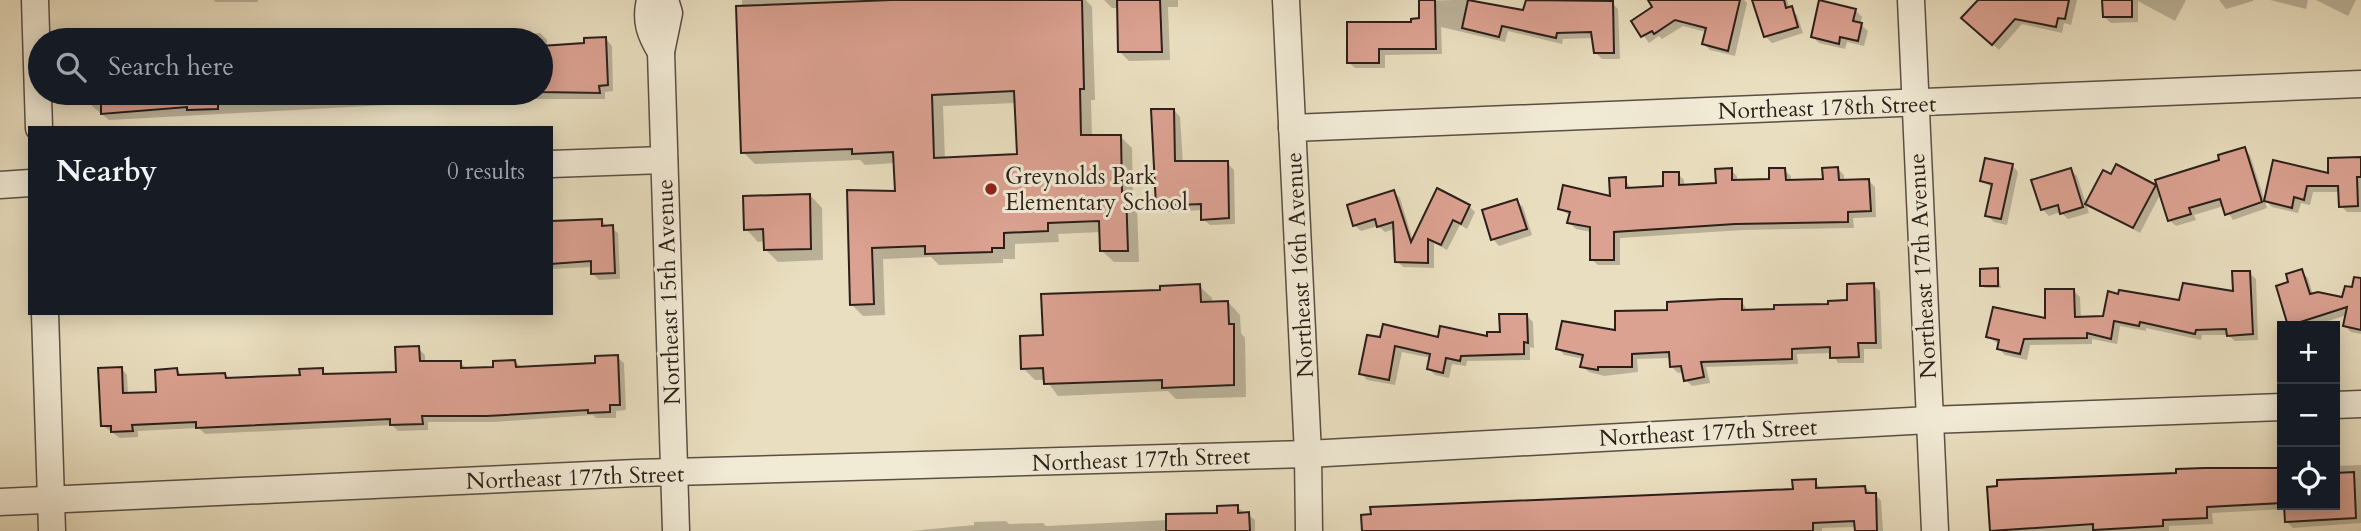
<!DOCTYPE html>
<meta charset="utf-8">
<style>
body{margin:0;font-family:Cardo,serif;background:#20242c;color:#f1f3f6}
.controls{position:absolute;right:21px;bottom:21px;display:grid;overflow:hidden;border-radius:0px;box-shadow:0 4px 18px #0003}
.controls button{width:63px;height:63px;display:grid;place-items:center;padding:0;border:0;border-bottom:2px solid #363941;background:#171b24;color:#f1f3f6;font:35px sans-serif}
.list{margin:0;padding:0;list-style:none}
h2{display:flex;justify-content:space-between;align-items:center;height:91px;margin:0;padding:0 28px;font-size:30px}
h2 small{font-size:23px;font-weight:400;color:#9ea1a6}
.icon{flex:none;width:38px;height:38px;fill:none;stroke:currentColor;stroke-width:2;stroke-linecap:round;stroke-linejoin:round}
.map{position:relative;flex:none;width:2361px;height:531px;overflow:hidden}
.search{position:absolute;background:#171b24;box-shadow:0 4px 18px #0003;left:28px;top:28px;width:525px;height:77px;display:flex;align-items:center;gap:18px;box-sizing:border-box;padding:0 24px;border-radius:38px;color:#9ea1a6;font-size:26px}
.panel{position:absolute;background:#171b24;box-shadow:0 4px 18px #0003;left:28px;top:126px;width:525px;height:189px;border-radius:0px}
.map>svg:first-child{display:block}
.shadow{fill:#0003;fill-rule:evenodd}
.building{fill:#dba191;stroke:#2b1f19;stroke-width:2;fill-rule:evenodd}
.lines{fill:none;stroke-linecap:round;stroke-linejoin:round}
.minor-casing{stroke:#5a4f42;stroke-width:29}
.minor{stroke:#f1ead5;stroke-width:26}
.poi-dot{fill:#8f2418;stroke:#f1ead5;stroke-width:2.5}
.labels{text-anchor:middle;stroke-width:6;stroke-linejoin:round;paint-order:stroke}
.street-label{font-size:23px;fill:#2b1f19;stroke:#f1ead5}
.poi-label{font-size:23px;fill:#2b1f19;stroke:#f1ead5;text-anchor:start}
</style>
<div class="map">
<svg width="2361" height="531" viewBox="0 0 2361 531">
<rect width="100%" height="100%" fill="#e9debf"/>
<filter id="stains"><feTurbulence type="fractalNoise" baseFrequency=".00286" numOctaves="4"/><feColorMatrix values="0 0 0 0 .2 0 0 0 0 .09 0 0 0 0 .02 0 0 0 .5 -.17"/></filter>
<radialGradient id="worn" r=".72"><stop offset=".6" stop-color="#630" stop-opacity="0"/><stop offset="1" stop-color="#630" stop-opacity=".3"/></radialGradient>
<g class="shadow">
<polygon points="214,0 258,0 258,2 215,2"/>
<path d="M 742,0 L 1086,0 L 1092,7 L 1095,100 L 1091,100 L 1092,137 L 1121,137 L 1132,148 L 1133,201 L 1137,205 L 1139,262 L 1114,262 L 1102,251 L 1101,232 L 1058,234 L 1059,242 L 1015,244 L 1015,259 L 1003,259 L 1003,263 L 939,265 L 931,257 L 883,259 L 885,315 L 863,316 L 851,304 L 849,192 L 896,193 L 895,163 L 865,165 L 860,160 L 755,164 L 743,152 ZM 1016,103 L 1019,156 L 945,159 L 943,106 Z"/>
<polygon points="1104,0 1178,0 1178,7 1168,7 1170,60 1129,61 1120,52 1119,8 1112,8"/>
<polygon points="1454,0 1473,0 1525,12 1527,0 1612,3 1618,9 1620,59 1602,59 1596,53 1594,38 1563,39 1562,44 1508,31 1505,42 1441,27 1442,54 1385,55 1385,68 1355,68 1348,62 1421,20 1421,1"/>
<polygon points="1650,0 1744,0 1747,3 1735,56 1710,50 1704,44 1706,32 1683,26 1662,39 1659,36 1649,43 1633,21 1655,7"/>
<polygon points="1754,0 1787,0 1790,9 1797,15 1803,33 1772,43 1765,36"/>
<polygon points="1980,0 2077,0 2071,25 2064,23 2062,33 2022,24 1999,50 1970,25"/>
<polygon points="2104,0 2186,0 2175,21 2138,1 2138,22 2111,23 2104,17"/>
<polygon points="2219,0 2253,0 2253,1 2226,9"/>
<polygon points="2270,0 2308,0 2306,9"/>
<polygon points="2316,0 2356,0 2348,16"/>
<polygon points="1855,10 1862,17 1860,24 1868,31 1864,46 1847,42 1845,49 1819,43 1813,37"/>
<polygon points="540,33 547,40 547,47 586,45 606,39 612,46 613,91 605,92 605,99 514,99 515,102 387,105 109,120 92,106 91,93 541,93 541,40 524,40 523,34"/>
<polygon points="1174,110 1180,117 1183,164 1227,163 1234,170 1235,224 1210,225 1203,219 1203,210 1164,212 1157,205"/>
<polygon points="2244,149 2250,155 2267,208 2233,220 2224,206 2194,215 2196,220 2176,226 2169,220 2161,193 2140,233 2087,204 2155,186 2161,192"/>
<polygon points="2361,158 2361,212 2347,212 2341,206 2340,192 2313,192 2310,205 2301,203 2298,213 2272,207 2266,201"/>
<polygon points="2012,165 2018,172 2007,225 1994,222 1987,215 1993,188 1982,181"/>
<polygon points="1838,169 1844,175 1844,181 1869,181 1875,187 1876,217 1853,218 1854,228 1743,230 1620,238 1620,265 1598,265 1591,259 1591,232 1576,229 1569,222 1571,216 1560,209 1612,198 1625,179 1631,189 1665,187 1678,174 1684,180 1684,186 1718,185 1731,170 1737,176 1737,182 1771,181 1784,170 1791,176 1791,182 1825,181"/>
<polygon points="2070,170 2077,176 2089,213 2068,219 2060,212 2049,216 2042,209"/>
<polygon points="1394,192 1400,198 1413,241 1469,206 1475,212 1467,229 1460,225 1447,250 1434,243 1434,268 1403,267 1397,261 1395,229 1385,232 1378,226 1361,231 1354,225"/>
<polygon points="810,195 822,208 823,260 778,262 766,250 765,241 758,242 746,229"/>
<polygon points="1516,201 1523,207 1532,235 1499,246 1493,239"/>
<polygon points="601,221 618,233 620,279 599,280 593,274 593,267 551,269 551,222"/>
<polygon points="1997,270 2001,288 1985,288 1982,285"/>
<polygon points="2301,271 2308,278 2313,295 2344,300 2361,291 2361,334 2351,332 2345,326 2347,315 2312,326 2290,325 2291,283"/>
<polygon points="2249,273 2256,279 2258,340 2235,341 2228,335 2202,335 2201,340 2146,328 2146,331 2120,326 2117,344 2092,339 2092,344 2030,345 2027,360 2005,355 1999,349 2000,345 1988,337 2047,320 2073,290 2080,297 2081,318 2105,318 2235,293"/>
<polygon points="1873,285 1880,291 1882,349 1864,349 1864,363 1838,363 1832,353 1797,354 1798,364 1706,367 1710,383 1692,386 1686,380 1684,372 1678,373 1671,366 1671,358 1637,359 1638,372 1604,376 1589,372 1582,366 1584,359 1564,355 1558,348 1617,332 1669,311 1741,300 1748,312 1830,305 1849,302"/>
<polygon points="1199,286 1212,298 1212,303 1228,302 1240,315 1241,333 1245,338 1246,397 1176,399 1168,391 1058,396 1046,380 1035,380 1023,368 1045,337"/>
<polygon points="1526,315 1533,322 1534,348 1530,347 1530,360 1467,361 1466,366 1452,364 1449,378 1435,375 1428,368 1431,358 1402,352 1395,385 1367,380 1361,373 1368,337 1489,338"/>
<polygon points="418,348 425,355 425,363 460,362 468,370 495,369 515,361 522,368 597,365 617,357 624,363 626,410 616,411 616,418 596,418 593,415 494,422 428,422 428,430 398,431 392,425 205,434 199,428 138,431 138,437 120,438 102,425 121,368 127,375 128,395 157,394 177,370 183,377 225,374 230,380 301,377 322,370 327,375 398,373"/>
<polygon points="2361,465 2361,523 2293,528 2286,521 2286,509 2212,513 2213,524 2169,526 2169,531 1991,531 1989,489 1999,488 1999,481 2282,468 2282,505 2335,505 2335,466"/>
<polygon points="1815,481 1822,490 1865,488 1875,494 1881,501 1883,531 1856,531 1856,527 1822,528 1822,531 1364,531 1794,491"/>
<polygon points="1237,507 1255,520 1255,531 911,531 974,525 974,522 1006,521 1009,524 1043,523 1046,526 1168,520 1219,514"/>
</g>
<g class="building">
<path d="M 892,0 L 1082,0 L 1084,89 L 1080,89 L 1081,135 L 1121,135 L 1122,192 L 1126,191 L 1128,251 L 1100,251 L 1099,221 L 1048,223 L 1048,231 L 1004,233 L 1004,248 L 992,248 L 992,252 L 925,254 L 925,246 L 872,248 L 874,304 L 850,305 L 847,190 L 895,191 L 893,152 L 852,154 L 852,149 L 741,153 L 736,6 ZM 1014,91 L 1017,154 L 934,158 L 932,95 Z"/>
<polygon points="1117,0 1160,0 1162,52 1118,52"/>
<polygon points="1419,0 1435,0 1436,49 1379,49 1379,63 1347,63 1347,22 1411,22 1411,19 1419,18"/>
<polygon points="1468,0 1523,10 1526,0 1613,1 1614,53 1594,53 1591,32 1557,33 1556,38 1502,26 1499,37 1462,28"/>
<polygon points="1648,0 1740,0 1728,51 1702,44 1706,28 1675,20 1654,34 1652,31 1641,37 1631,21 1652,7"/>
<polygon points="1752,0 1784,0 1786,8 1792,6 1798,27 1764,37"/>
<polygon points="1819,0 1856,9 1853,21 1862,23 1858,41 1840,37 1839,44 1811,37"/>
<polygon points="1978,0 2069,0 2065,19 2058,18 2056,27 2015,19 1992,45 1961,18"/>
<polygon points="2102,0 2132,0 2132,17 2103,17"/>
<polygon points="606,37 608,85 599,86 600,93 541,92 541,46 584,43 584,38"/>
<polygon points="101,93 218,93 218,109 187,110 187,107 101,114"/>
<polygon points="1151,109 1174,109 1175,161 1228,161 1229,218 1201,220 1201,204 1156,206"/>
<polygon points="2245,147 2262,202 2225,215 2220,199 2189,208 2191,214 2168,221 2155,180 2219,160 2218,155"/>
<polygon points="2361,157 2361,177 2357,177 2358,206 2339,207 2338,186 2307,186 2304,200 2294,197 2292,208 2264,201 2273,160 2328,173 2328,158"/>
<polygon points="1985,158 2013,164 2001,219 1985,216 1992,184 1980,181"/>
<polygon points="2116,164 2156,185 2133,228 2085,204 2103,170 2111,174"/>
<polygon points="1838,167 1839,180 1869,179 1871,211 1848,212 1848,222 1735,224 1614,232 1614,260 1590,260 1590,227 1567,223 1570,212 1558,209 1563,185 1610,196 1609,178 1626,177 1626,188 1663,186 1663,172 1679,172 1679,185 1716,183 1715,169 1732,168 1732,180 1769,179 1769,168 1785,168 1786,180 1823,179 1822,168"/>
<polygon points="2071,168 2083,207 2060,214 2058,205 2041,210 2031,180"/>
<polygon points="1437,188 1470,205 1461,224 1453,220 1441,245 1428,239 1428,263 1395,262 1393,222 1377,227 1375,219 1353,226 1347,205 1394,190 1411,242"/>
<polygon points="810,194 811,249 764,250 763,229 744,230 743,196"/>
<polygon points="1517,199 1527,229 1491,240 1482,210"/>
<polygon points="602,219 602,226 613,225 615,273 591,274 591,261 551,264 551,221"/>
<polygon points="1998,268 1998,286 1980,286 1980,269"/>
<polygon points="2302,269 2310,294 2318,292 2342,297 2345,286 2352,287 2354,277 2361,278 2361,330 2343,326 2347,307 2288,326 2276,286 2288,282 2286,274"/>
<polygon points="2232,271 2250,271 2253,334 2227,336 2226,329 2196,330 2195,334 2140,322 2139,326 2114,321 2111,339 2087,333 2087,338 2024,339 2020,354 1997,349 1999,340 1986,337 1993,307 2045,318 2045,289 2074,289 2075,317 2103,316 2108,291 2118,294 2119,290 2179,300 2183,283 2233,291"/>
<polygon points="1874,283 1876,343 1858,343 1859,357 1830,358 1830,347 1792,349 1792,359 1701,362 1704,377 1684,381 1681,366 1670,367 1669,352 1632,354 1632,367 1598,367 1598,370 1580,367 1583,355 1556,349 1562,321 1615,330 1615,311 1667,310 1667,302 1722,299 1742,299 1742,310 1774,309 1774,305 1828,304 1828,301 1847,300 1847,284"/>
<polygon points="1200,284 1201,302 1228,301 1229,324 1234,324 1234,385 1162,388 1162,380 1044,384 1043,368 1021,369 1020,336 1043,335 1041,294 1160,290 1160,286"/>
<polygon points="1499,314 1527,314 1528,343 1524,342 1524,354 1461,356 1460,361 1446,358 1443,373 1427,369 1430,354 1395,346 1389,380 1359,374 1367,335 1380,337 1383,324 1438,337 1440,326 1487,336 1487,332 1500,332"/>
<polygon points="419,346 420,361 461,361 461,368 493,367 493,361 515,360 516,367 595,363 595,356 618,355 620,405 610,405 610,412 588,413 588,410 487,416 422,416 423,424 390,425 390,419 196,428 196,422 132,425 133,431 111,432 111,426 101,426 98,368 122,367 123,393 156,392 155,370 177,368 178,375 225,373 226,378 300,375 299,369 323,368 323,374 396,372 395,347"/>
<polygon points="2205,468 2282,468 2282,503 2207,507 2207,518 2163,520 2163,526 2093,530 2093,524 1990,531 1987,487 1997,486 1997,480 2176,473 2176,469"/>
<polygon points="2354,472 2356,518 2285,522 2284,505 2335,505 2335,473"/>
<polygon points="1816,479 1816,488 1865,486 1866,493 1876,493 1877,531 1855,531 1854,521 1813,523 1813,531 1362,531 1361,515 1371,514 1370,507 1793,489 1792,480"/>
<polygon points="1238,505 1238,513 1249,512 1250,531 1166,531 1166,514 1217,513 1217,506"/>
</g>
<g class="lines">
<g class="minor-casing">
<g id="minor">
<polyline points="35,0 39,128"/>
<path d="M 650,0 C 645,21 650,34 661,52"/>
<polyline points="665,0 669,13 661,52 676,531"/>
<polyline points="1286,0 1308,454 1309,531"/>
<polyline points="1911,0 1935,531"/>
<polyline points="1292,128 2361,84"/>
<polyline points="551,164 664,160"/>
<polyline points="0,185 30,183"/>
<polyline points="45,313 52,531"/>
<polyline points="2335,405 2361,404"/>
<polyline points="0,502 636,473 1308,454 1929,420 2282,407"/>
</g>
</g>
<use href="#minor" class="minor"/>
</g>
<circle class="poi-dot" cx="991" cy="189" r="7"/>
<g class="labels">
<g class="street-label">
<text transform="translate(1827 107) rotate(-2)" y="8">Northeast 178th Street</text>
<text transform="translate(1299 265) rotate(-93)" y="8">Northeast 16th Avenue</text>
<text transform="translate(1922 266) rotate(-93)" y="8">Northeast 17th Avenue</text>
<text transform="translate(668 292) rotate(-92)" y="8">Northeast 15th Avenue</text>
<text transform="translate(1708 432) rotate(-3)" y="8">Northeast 177th Street</text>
<text transform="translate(1141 459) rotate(-2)" y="8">Northeast 177th Street</text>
<text transform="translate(575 477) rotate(-2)" y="8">Northeast 177th Street</text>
</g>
<g class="poi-label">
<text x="1005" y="184">Greynolds Park<tspan x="1005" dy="26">Elementary School</tspan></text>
</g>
</g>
<rect width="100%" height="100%" filter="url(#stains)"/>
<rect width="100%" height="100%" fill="url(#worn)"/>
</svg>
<div class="controls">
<button>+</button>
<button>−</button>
<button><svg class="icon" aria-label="locate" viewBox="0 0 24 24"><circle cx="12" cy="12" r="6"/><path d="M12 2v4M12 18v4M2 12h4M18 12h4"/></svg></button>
</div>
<div class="search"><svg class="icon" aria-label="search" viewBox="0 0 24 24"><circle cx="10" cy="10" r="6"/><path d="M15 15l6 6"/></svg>Search here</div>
<section class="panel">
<h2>Nearby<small>0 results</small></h2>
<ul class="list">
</ul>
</section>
</div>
